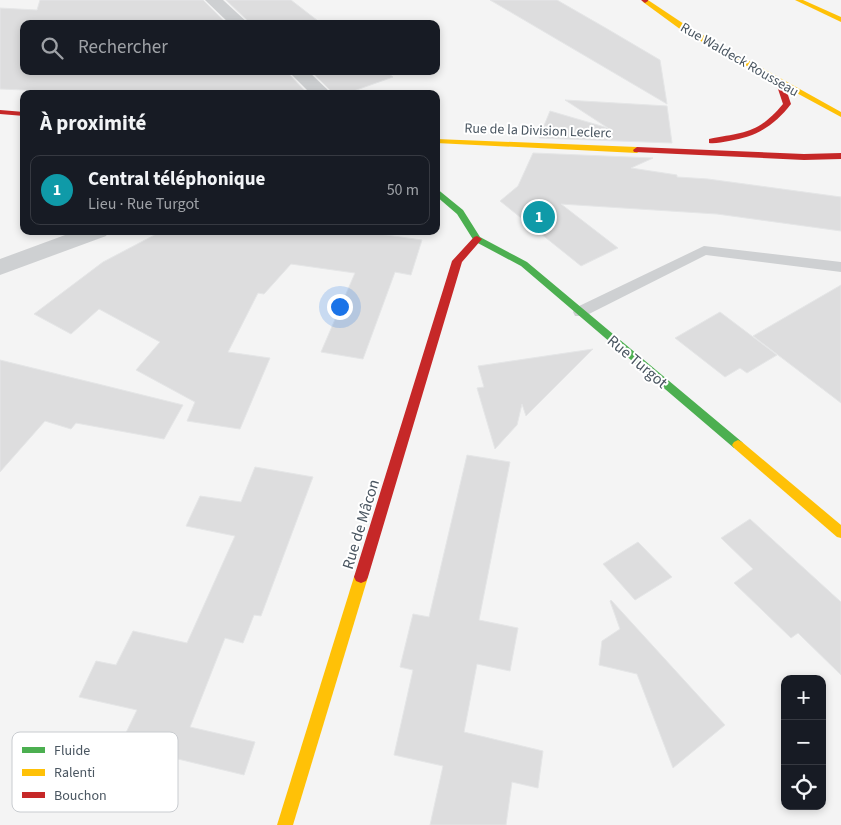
<!DOCTYPE html>
<html lang="fr">
<meta charset="utf-8">
<style>
body{margin:0;font-family:"Source Sans 3",sans-serif;background:#20242c;color:#f1f3f6}
.controls{position:absolute;right:15px;bottom:15px;display:grid;overflow:hidden;border-radius:10px;box-shadow:0 2px 8px #0003}
.controls button{width:45px;height:45px;display:grid;place-items:center;padding:0;border:0;border-bottom:1px solid #363941;background:#171b24;color:#f1f3f6;font:25px sans-serif}
.you{position:absolute;left:339px;top:306px;width:18px;height:18px;margin:-12px;border:4px solid #fff;border-radius:50%;background:#1a73e8;box-shadow:0 0 0 8px #1a73e833}
.badge{display:grid;place-items:center;width:32px;height:32px;border-radius:50%;background:#0f766e;color:#fff;font-size:16px;font-weight:700}
.pin{position:absolute;translate:-50% -50%;border:2px solid #fff;box-shadow:0 1px 5px #0006}
.list{margin:0;padding:0;list-style:none}
h2{display:flex;justify-content:space-between;align-items:center;height:65px;margin:0;padding:0 20px;font-size:21px}
h2 small{font-size:16px;font-weight:400;color:#9ea1a6}
.list li{display:grid;grid-template-columns:32px 1fr auto;gap:15px;align-items:center;box-sizing:border-box;height:70px;margin:0 10px 10px;padding:0 10px;border:1px solid #363941;border-radius:10px}
.list b{display:block;font-size:19px;white-space:nowrap}
.list p{margin:0;font-size:16px;white-space:nowrap;color:#9ea1a6}
.list em{font-size:16px;font-style:normal;color:#9ea1a6}
.icon{flex:none;width:28px;height:28px;fill:none;stroke:currentColor;stroke-width:2;stroke-linecap:round;stroke-linejoin:round}
.map{position:relative;flex:none;width:841px;height:825px;overflow:hidden}
.search{position:absolute;background:#171b24;box-shadow:0 2px 8px #0003;left:20px;top:20px;width:420px;height:55px;display:flex;align-items:center;gap:12px;box-sizing:border-box;padding:0 18px;border-radius:10px;color:#9ea1a6;font-size:19px}
.panel{position:absolute;background:#171b24;box-shadow:0 2px 8px #0003;left:20px;top:90px;width:420px;height:145px;border-radius:10px}
.map>svg:first-child{display:block}
.building{fill:#ddddde;stroke:#e5e6e7}
.lines{fill:none;stroke-linecap:round;stroke-linejoin:round}
.lane{fill:#ced0d2;fill-rule:evenodd}
.street{fill:#ced0d2;fill-rule:evenodd}
.fast{fill:#4caf50;fill-rule:evenodd}
.slow{fill:#ffc107;fill-rule:evenodd}
.jam{fill:#c62828;fill-rule:evenodd}
.labels{text-anchor:middle;stroke-width:4;stroke-linejoin:round;paint-order:stroke}
.far-street-label{font-size:14px;fill:#4a5661;stroke:#fff}
.street-label{font-size:16px;fill:#4a5661;stroke:#fff}
.key{fill:#fff;stroke:#c9ccd0;stroke-width:1}
.key-label{font-size:14px;fill:#4a5661}
</style>
<div class="map">
<svg width="841" height="825" viewBox="0 0 841 825">
<rect width="100%" height="100%" fill="#f4f4f4"/>
<g class="building">
<polygon points="40,0 203,0 227,24 24,24 24,71 286,71 308,94 117,94 0,89 0,8 37,10"/>
<polygon points="226,0 291,0 322,24 251,24"/>
<polygon points="490,0 557,0 604,27 660,60 667,104"/>
<polygon points="311,71 385,71 393,77 345,94 334,94"/>
<polygon points="565,100 667,106 672,143 539,138 550,111 608,128"/>
<polygon points="533,153 653,158 631,168 677,175 677,177 708,179 841,197 841,231 717,214 561,204 618,248 581,266 500,201 518,186"/>
<polygon points="162,231 378,231 379,234 422,240 411,275 395,272 363,359 321,352 355,273 291,264 264,294 258,293 228,352 270,358 240,429 187,421 195,402 136,370 160,342 99,309 71,334 34,314 103,262"/>
<polygon points="841,285 841,403 753,336"/>
<polygon points="720,312 777,355 747,373 740,368 725,377 675,338"/>
<polygon points="593,349 526,416 522,404 517,425 495,449 477,388 484,387 478,366"/>
<polygon points="0,360 94,383 183,405 164,439 76,423 71,429 45,421 0,472"/>
<polygon points="467,455 510,462 479,620 518,628 510,671 477,664 464,732 543,751 538,788 512,782 506,825 430,825 443,766 394,755 413,670 400,667 413,614 429,617"/>
<polygon points="255,467 313,477 261,616 254,615 243,643 225,638 190,727 255,742 244,775 120,745 137,710 79,697 96,661 116,665 133,631 187,643 235,536 186,526 200,496 241,502"/>
<polygon points="750,519 841,602 841,675 798,633 791,638 734,583 753,569 721,538"/>
<polygon points="638,542 672,577 635,600 603,564"/>
<polygon points="611,600 725,725 673,768 637,674 599,665 602,641 620,629 610,601"/>
</g>
<g class="lines">
<polygon class="lane" points="704,246 841,262 841,272 706,255 585,316 575,316 573,312 575,308"/>
<g class="street">
<polygon points="205,0 223,0 249,24 230,24"/>
<polygon points="288,71 308,71 332,94 311,94"/>
<polygon points="76,231 109,231 106,236 0,275 0,259"/>
</g>
<polygon class="fast" points="436,188 463,210 480,237 527,262 742,442 744,445 742,448 734,448 521,266 474,241 457,214 436,196"/>
<g class="slow">
<polygon points="642,0 648,0 690,28 841,112 841,117 684,32 643,2"/>
<polygon points="795,0 803,0 841,17 841,22"/>
<polygon points="436,139 637,147 641,150 637,153 436,143"/>
<polygon points="738,440 742,442 841,525 841,538 837,537 734,448 732,445 734,442"/>
<polygon points="361,571 366,573 368,577 293,825 277,825 354,577 356,573"/>
</g>
<g class="jam">
<polygon points="641,0 648,0 648,1 645,3"/>
<path d="M 777,81 L 784,83 L 791,104 C 774,126 756,137 729,141 C 722,142 715,144 709,143 L 709,139 C 744,132 758,134 783,104 L 776,83 Z"/>
<polygon points="0,110 24,112 24,116 0,114"/>
<polygon points="637,147 804,154 841,153 841,159 804,160 634,152 633,150"/>
<polygon points="477,236 482,239 462,262 368,577 366,581 361,583 356,581 354,577 452,261 474,237"/>
</g>
</g>
<g class="labels">
<g class="far-street-label">
<text transform="translate(740 59) rotate(30)" y="5">Rue Waldeck Rousseau</text>
<text transform="translate(538 130) rotate(2)" y="5">Rue de la Division Leclerc</text>
</g>
<g class="street-label">
<text transform="translate(638 361) rotate(40)" y="6">Rue Turgot</text>
<text transform="translate(360 524) rotate(-73)" y="6">Rue de Mâcon</text>
</g>
</g>
<rect x="12" y="732" width="166" height="80" rx="8" class="key"/>
<rect x="22" y="747" width="23" height="6" fill="#4caf50"/>
<rect x="22" y="769" width="23" height="7" fill="#ffc107"/>
<rect x="22" y="792" width="23" height="6" fill="#c62828"/>
<g class="key-label">
<text x="54" y="755">Fluide</text>
<text x="54" y="777">Ralenti</text>
<text x="54" y="800">Bouchon</text>
</g>
</svg>
<div class="controls">
<button>+</button>
<button>−</button>
<button><svg class="icon" aria-label="locate" viewBox="0 0 24 24"><circle cx="12" cy="12" r="6"/><path d="M12 2v4M12 18v4M2 12h4M18 12h4"/></svg></button>
</div>
<div class="you"></div>
<div class="pin badge" style="left:539px;top:217px;background:#0f9aa8">1</div>
<div class="search"><svg class="icon" aria-label="search" viewBox="0 0 24 24"><circle cx="10" cy="10" r="6"/><path d="M15 15l6 6"/></svg>Rechercher</div>
<section class="panel">
<h2>À proximité<small></small></h2>
<ul class="list">
<li><span class="badge" style="background:#0f9aa8">1</span><div><b>Central téléphonique</b><p>Lieu · Rue Turgot</p></div><em>50 m</em></li>
</ul>
</section>
</div>
